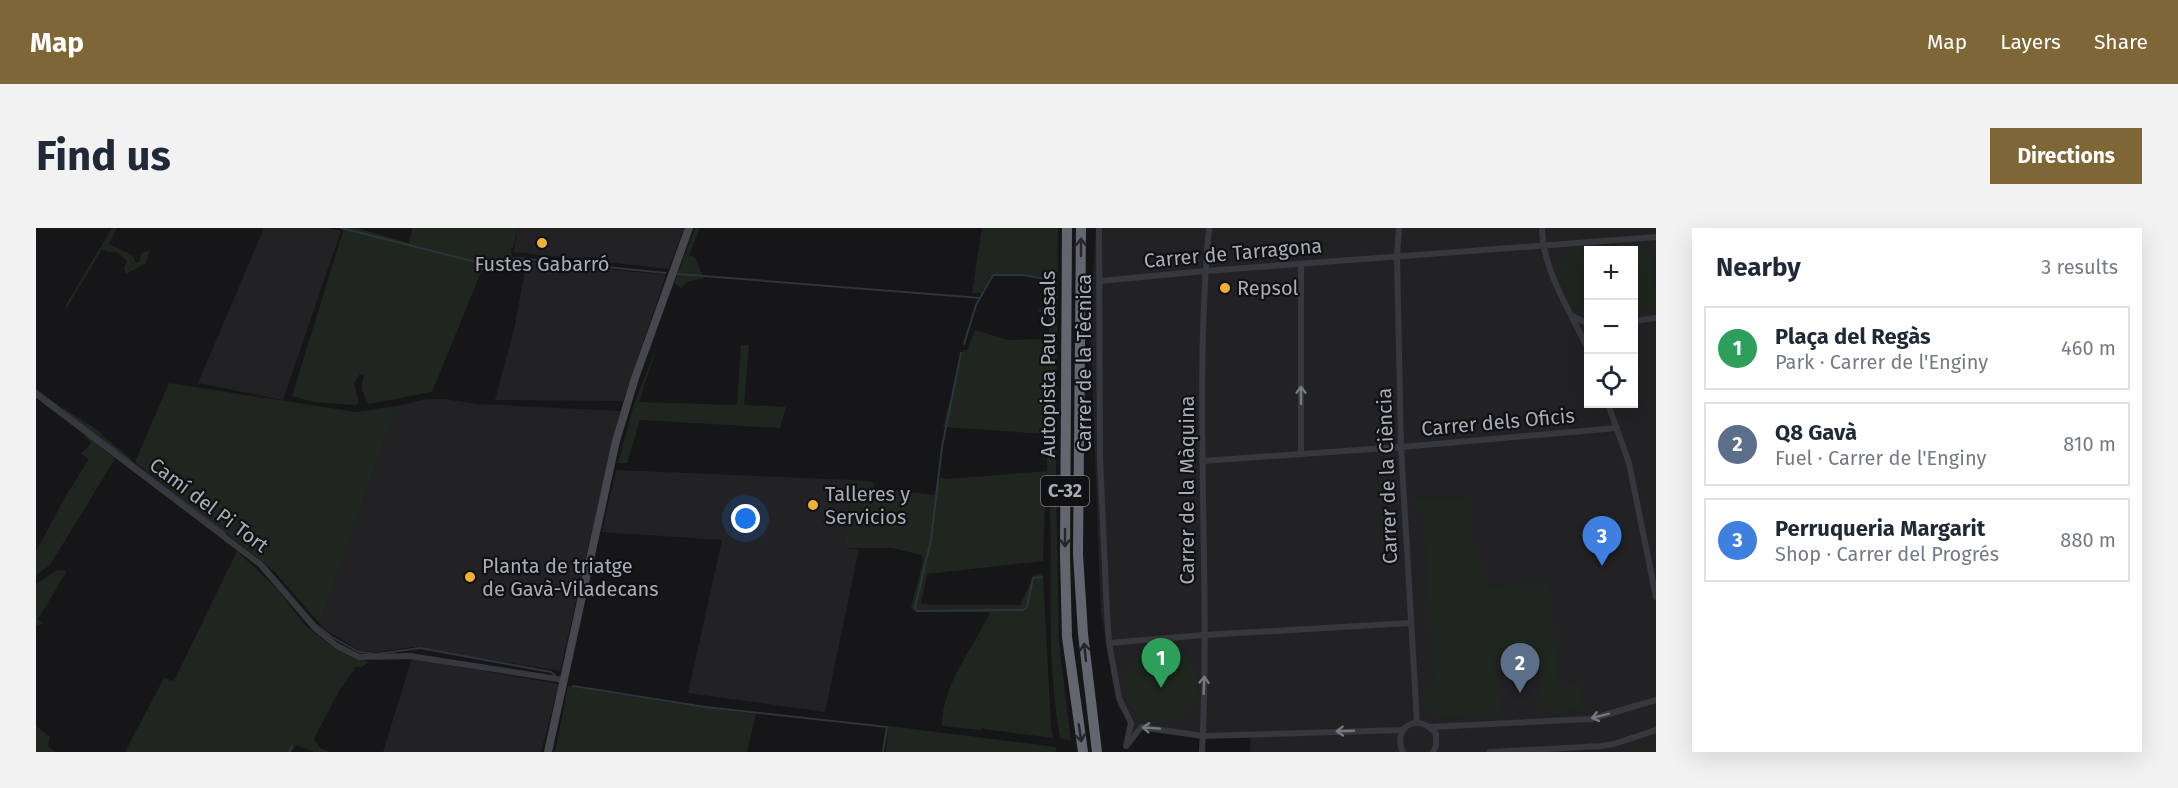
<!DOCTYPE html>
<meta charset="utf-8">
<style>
body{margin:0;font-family:"Fira Sans",sans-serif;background:#f2f2f3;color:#1f2937}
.controls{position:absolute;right:18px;top:18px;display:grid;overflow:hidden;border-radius:0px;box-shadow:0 6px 24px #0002}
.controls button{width:54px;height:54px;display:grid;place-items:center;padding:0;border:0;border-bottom:2px solid #e0e1e3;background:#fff;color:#1f2937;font:30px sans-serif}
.you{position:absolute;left:710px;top:291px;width:21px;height:21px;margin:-15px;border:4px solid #fff;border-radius:50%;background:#1a73e8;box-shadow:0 0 0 9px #1a73e833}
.badge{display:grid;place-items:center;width:39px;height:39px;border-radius:50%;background:#7e6636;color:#fff;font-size:20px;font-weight:700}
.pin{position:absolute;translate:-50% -50px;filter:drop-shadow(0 2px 3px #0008)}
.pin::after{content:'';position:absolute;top:32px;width:21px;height:18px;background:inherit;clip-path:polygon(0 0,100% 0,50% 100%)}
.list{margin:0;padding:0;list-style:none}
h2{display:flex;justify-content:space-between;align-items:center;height:78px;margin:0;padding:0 24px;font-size:26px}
h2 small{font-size:20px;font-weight:400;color:#747a83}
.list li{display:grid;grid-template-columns:39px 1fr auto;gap:18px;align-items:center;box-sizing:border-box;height:84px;margin:0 12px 12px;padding:0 12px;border:2px solid #e0e1e3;border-radius:0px}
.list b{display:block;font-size:22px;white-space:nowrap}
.list p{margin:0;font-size:20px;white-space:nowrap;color:#747a83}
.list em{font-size:20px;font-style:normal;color:#747a83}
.icon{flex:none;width:33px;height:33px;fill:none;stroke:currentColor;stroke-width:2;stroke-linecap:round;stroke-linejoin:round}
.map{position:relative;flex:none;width:1620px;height:524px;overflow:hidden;border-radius:0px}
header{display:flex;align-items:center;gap:36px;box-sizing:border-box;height:84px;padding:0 30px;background:#7e6636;color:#fff}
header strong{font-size:28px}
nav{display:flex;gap:33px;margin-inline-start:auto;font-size:21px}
.intro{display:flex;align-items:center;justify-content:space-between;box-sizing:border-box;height:144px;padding:0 36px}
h1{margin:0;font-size:42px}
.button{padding:15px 27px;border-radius:0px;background:#7e6636;color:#fff;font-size:21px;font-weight:700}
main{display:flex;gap:36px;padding:0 36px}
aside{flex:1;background:#fff;border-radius:0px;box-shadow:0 6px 24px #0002}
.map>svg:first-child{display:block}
.built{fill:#222225;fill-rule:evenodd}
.green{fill:#1e261f}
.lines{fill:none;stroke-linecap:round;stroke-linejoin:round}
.stream{stroke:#2c353c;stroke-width:2}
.minor{stroke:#37383d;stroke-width:6}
.secondary{stroke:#45474d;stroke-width:8}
.motorway{stroke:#63666e;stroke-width:10}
.oneway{stroke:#26262a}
.oneway2{stroke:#757881}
.poi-dot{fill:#f2b134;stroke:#111113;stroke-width:2}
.labels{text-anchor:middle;stroke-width:4.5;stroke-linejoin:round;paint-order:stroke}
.shield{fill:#111113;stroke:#7b7e86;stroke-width:1.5}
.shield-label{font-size:18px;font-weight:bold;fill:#a8adb8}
.street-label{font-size:20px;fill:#a8adb8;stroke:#111113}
.poi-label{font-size:20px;fill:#a8adb8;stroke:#111113;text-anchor:start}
</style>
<header>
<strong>Map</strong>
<nav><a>Map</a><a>Layers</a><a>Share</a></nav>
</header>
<div class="intro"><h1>Find us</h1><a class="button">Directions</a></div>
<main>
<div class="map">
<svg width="1620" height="524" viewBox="0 0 1620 524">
<rect width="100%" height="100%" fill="#161618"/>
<g class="built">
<polygon points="228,0 291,0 305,3 247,172 162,155"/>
<polygon points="482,0 648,0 633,41 478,24"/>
<path d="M 1060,0 L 1620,0 L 1620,524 L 1214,524 L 1215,507 L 1167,508 L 1112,498 L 1097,508 L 1094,506 L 1095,495 L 1082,479 L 1065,384 L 1054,93 ZM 1552,22 L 1598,22 L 1598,176 L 1552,176 Z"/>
<polygon points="491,33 630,47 587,173 459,172 478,101"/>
<polygon points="390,171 408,171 441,176 584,183 524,443 376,419 343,424 324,423 290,402 284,396 361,178"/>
<polygon points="580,242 818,252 807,320 823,321 789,484 652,465 686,312 566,304"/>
<polygon points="379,431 523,456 505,524 347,524 375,433"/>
</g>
<g class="green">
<polygon points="76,0 81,0 73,16 96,27 100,35 104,33 105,25 114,22 110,35 90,46 88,41 91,33 81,24 71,24 66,21 29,83 31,75"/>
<path d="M 308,0 L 321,0 L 373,15 L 376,0 L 482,0 L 477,20 L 475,20 L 477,36 L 465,44 L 446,42 L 396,164 L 333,176 C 326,166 324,159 328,147 L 324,146 L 318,155 L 323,175 L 319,177 L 277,174 L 256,168 Z"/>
<polygon points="659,0 664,0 653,27 659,30 668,50 651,54 645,60 638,55"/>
<path d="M 946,0 L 1022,0 L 1020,256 L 1023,415 L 1035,513 L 1024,510 C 1010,433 1016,353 1014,274 L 1009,275 L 1007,333 L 891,346 L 885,375 L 896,377 L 984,377 L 998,347 L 1007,345 L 1015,498 L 1017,510 L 948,501 L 945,499 L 945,502 L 906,498 C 906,456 937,421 954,384 L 878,383 L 875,380 L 887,333 L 885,327 L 856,320 L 807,320 L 818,252 L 837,254 L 838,260 L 898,267 L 902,249 L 912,251 L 1011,243 L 1011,206 L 907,199 L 927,122 L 931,122 L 939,102 L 972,112 L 1013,111 L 1012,85 L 1001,83 L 1012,74 L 1012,49 L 956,46 L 945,65 L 936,65 Z"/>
<path d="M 1614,17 L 1620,82 L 1598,85 L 1598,22 L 1552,22 L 1552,89 C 1537,82 1529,59 1524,43 C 1523,30 1531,22 1544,19 L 1545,22 Z"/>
<polygon points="622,115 603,174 701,177 705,117 713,117 708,177 750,179 744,200 604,192 591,235 582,235 598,176"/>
<polygon points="133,155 320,184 361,178 284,396 238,343 99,234"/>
<polygon points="27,180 63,203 67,208 95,231 92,233 28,184"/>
<polygon points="48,205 79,231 14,337 0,347 0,323 31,266 53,231 45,226 54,217 55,214 49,209"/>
<polygon points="1434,270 1434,317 1445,325 1446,360 1513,355 1523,457 1544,455 1546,481 1506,484 1502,430 1459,433 1465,486 1403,489 1391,479 1388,469 1398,460 1388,284 1376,277 1377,271"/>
<polygon points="201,323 240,360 269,397 294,417 311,427 333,434 326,439 320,439 303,463 278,511 284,520 294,524 278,524 260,517 256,524 89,524 128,450 138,453"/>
<polygon points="21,342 31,343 2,391 7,396 0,398 0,356"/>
<circle cx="1125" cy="457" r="37"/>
<polygon points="532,458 642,476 720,486 711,524 519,524"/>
<polygon points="0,498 14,509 12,518 19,524 0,524"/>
<polygon points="852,498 1020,519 1020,524 850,524"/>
<polygon points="1620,514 1620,524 1589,524"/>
</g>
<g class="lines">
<g class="stream">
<polyline points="305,0 456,38 481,30 630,45"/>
<polyline points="642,46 944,70"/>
<polyline points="928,116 940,77 957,47 987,47 1014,52"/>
<polyline points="925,125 906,219 895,312 879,379 881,383 987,382 991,379 997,350 1006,349"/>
<polyline points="0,162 189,305"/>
<polyline points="228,337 278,395 296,409 323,424 341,426 384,420 515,444 519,447"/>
<polyline points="537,458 669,479 851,499 847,524"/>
<polyline points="253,524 256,518"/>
</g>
<g class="minor">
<polyline points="1063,0 1064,230 1071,385 1073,415 1083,470 1095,495 1090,518"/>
<polyline points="1363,0 1361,28 1365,219 1381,494"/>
<path d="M 1506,0 C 1507,43 1534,83 1552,121"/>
<polyline points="1265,36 1265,226"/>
<polyline points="1064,53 1169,43 1620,9"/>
<polyline points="1537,88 1552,96"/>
<polyline points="1598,93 1620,90"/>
<polyline points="0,166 224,336 280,401 301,418 323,429 374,428 528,452"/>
<polyline points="1572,176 1593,235 1620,369"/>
<polyline points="1166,233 1365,219 1581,200"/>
<polyline points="1073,415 1168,407 1374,395"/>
<polyline points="1395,499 1555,491 1620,472"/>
<polyline points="1092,516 1105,499 1167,508 1367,502"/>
<path d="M 1166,524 C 1175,350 1157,174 1173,0"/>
<path d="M 1367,524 C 1355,499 1383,483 1400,506 L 1400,518 L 1397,524"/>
<polyline points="1454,524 1565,518 1578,516 1620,502"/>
</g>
<polyline class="secondary" points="512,524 580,213 599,150 653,0"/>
<g class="motorway">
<polyline points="1031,0 1029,327 1031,409 1047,524"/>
<polyline points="1045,0 1042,326 1047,406 1061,524"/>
</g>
</g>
<defs><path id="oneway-shaft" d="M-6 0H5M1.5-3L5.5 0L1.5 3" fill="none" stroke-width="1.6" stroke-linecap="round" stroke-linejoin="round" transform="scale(1.5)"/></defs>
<g class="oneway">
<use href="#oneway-shaft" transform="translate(1045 19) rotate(-90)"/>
<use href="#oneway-shaft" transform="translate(1029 310) rotate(90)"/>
<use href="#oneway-shaft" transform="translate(1049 424) rotate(-96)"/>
<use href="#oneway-shaft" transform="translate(1044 505) rotate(82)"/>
</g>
<g class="oneway2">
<use href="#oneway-shaft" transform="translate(1265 167) rotate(-90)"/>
<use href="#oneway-shaft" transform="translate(1168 457) rotate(-88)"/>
<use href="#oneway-shaft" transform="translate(1564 488) rotate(166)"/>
<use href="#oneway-shaft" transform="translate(1115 500) rotate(-176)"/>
<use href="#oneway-shaft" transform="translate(1309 503) rotate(178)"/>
</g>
<g class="poi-dot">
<circle cx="506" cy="15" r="6"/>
<circle cx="1189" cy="60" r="6"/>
<circle cx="777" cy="277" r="6"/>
<circle cx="434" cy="349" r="6"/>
</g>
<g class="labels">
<rect class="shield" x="1005" y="248" width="48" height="30" rx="4.5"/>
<g class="shield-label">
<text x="1029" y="269">C-32</text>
</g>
<g class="street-label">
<text transform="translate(1197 25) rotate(-5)" y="7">Carrer de Tarragona</text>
<text transform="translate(1048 135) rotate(-90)" y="7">Carrer de la Tècnica</text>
<text transform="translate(1012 136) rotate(-90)" y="7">Autopista Pau Casals</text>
<text transform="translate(1462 194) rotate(-5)" y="7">Carrer dels Oficis</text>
<text transform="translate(1351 248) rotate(-92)" y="7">Carrer de la Ciència</text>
<text transform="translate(1151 262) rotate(-90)" y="7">Carrer de la Màquina</text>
<text transform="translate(173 277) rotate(37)" y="7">Camí del Pi Tort</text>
</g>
<g class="poi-label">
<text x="506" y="43" text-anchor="middle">Fustes Gabarró</text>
<text x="1201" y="67">Repsol</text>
<text x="789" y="273">Talleres y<tspan x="789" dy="23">Servicios</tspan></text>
<text x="446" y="345">Planta de triatge<tspan x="446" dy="23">de Gavà-Viladecans</tspan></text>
</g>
</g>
</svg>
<div class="controls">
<button>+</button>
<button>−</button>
<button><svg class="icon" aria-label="locate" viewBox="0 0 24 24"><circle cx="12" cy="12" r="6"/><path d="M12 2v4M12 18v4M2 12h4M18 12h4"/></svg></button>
</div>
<div class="you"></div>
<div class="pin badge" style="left:1125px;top:460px;background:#2e9e5b">1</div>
<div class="pin badge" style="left:1484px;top:465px;background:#5c6f8a">2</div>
<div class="pin badge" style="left:1566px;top:338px;background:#3f7fe0">3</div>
</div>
<aside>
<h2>Nearby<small>3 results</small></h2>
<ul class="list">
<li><span class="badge" style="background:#2e9e5b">1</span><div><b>Plaça del Regàs</b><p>Park · Carrer de l'Enginy</p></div><em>460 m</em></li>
<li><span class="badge" style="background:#5c6f8a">2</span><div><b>Q8 Gavà</b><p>Fuel · Carrer de l'Enginy</p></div><em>810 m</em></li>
<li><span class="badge" style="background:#3f7fe0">3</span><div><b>Perruqueria Margarit</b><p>Shop · Carrer del Progrés</p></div><em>880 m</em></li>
</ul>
</aside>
</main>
